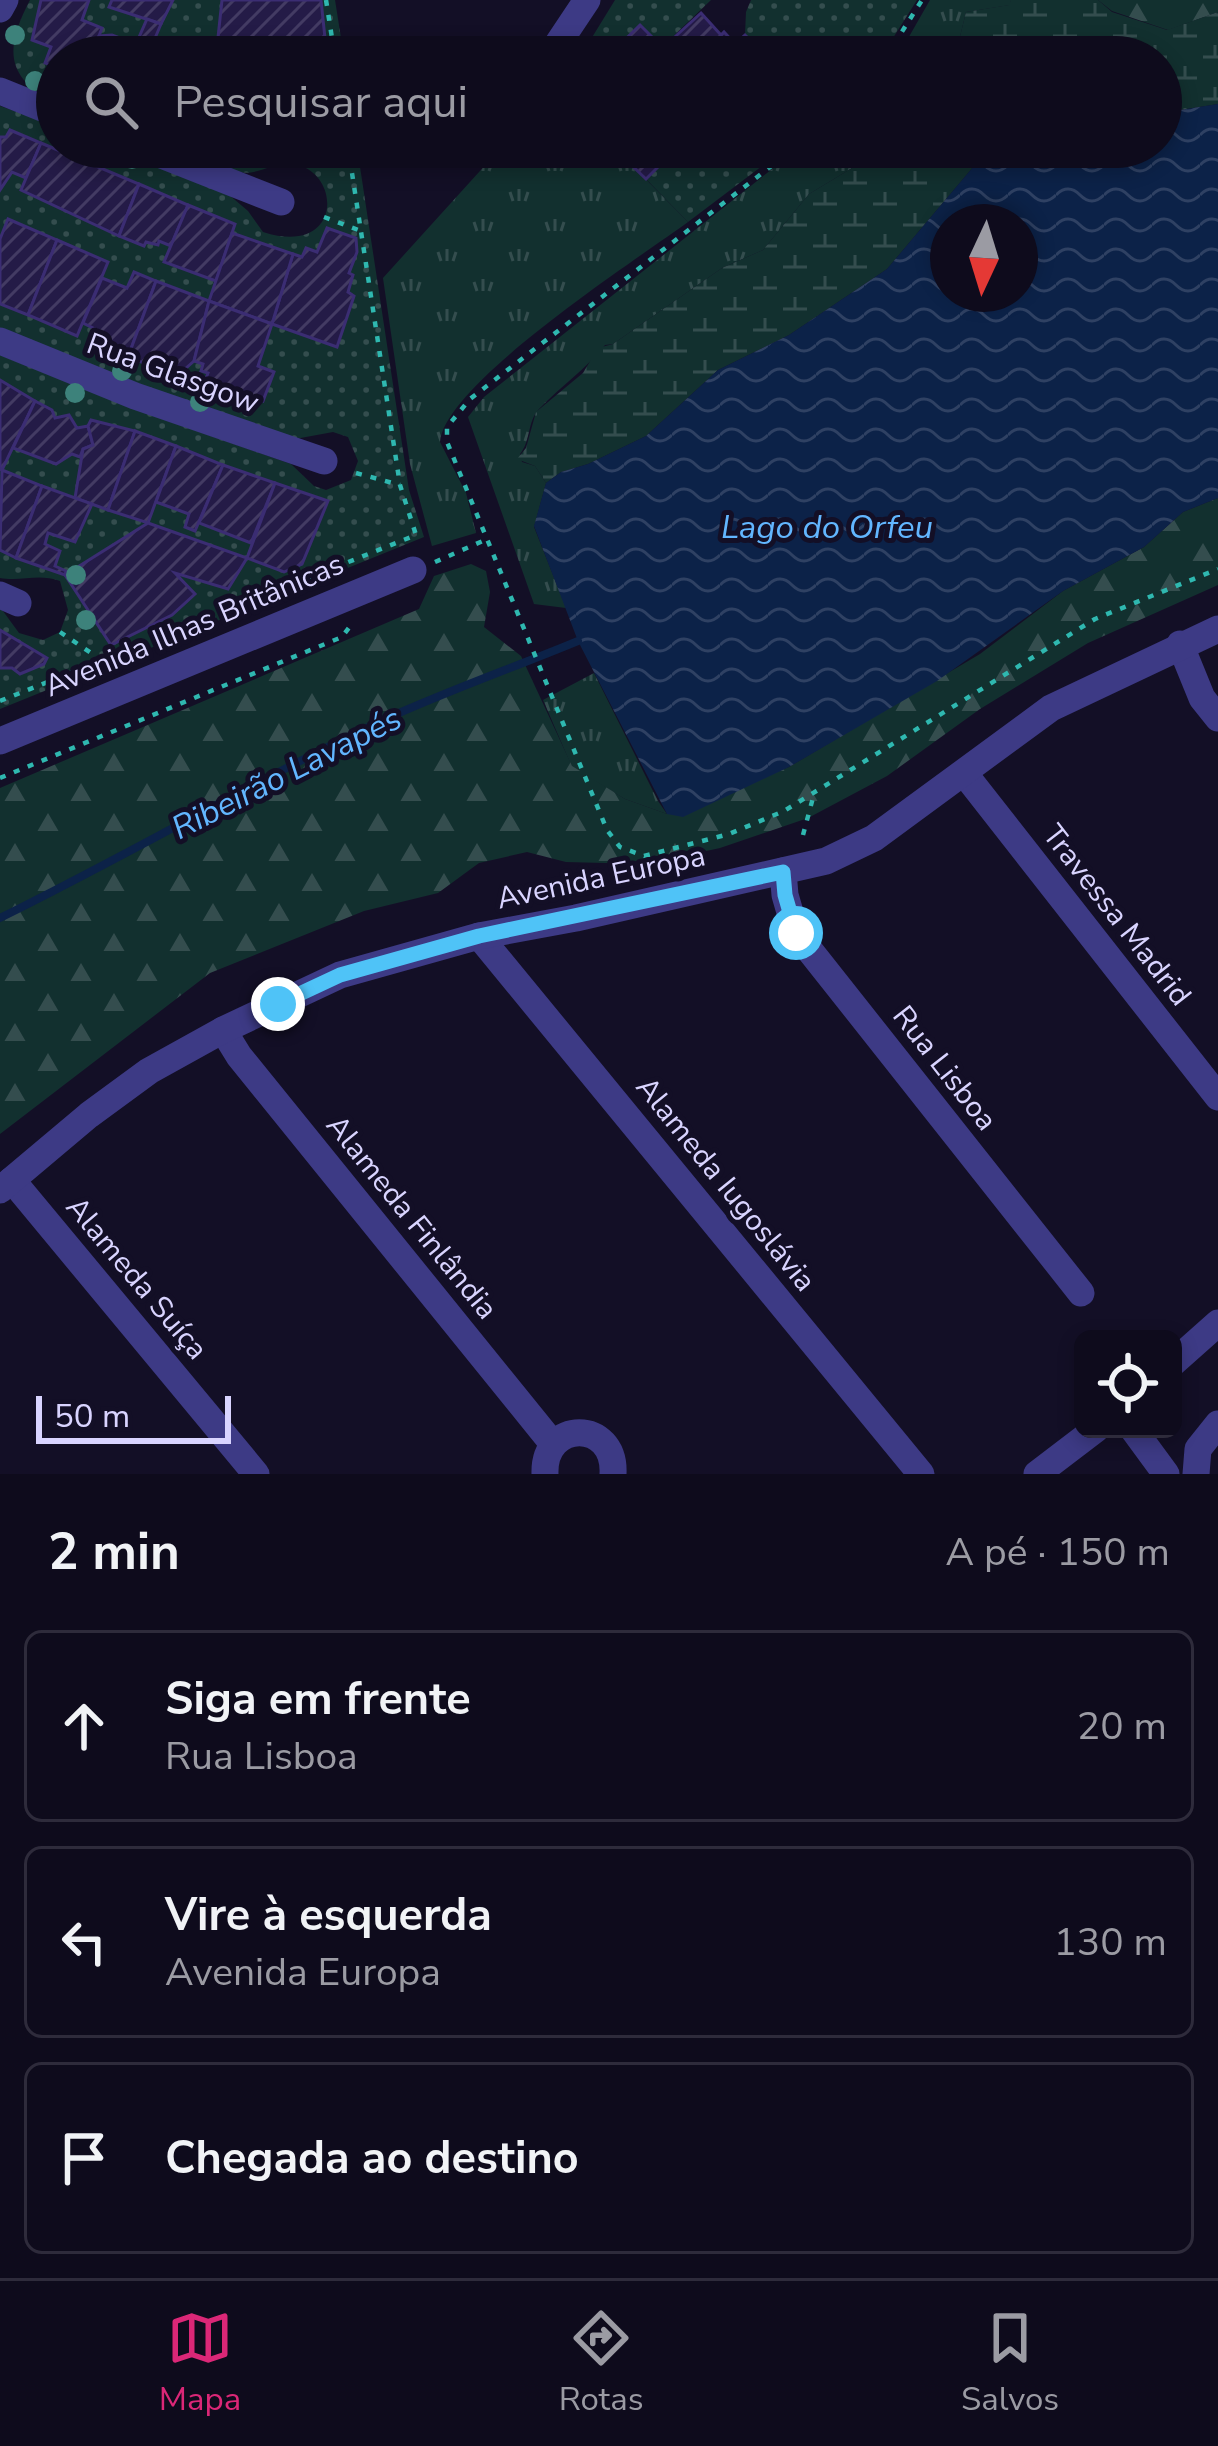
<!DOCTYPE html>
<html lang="pt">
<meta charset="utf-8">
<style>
body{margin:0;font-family:"Nunito Sans",sans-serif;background:#171425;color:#f1f3f6}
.controls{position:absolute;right:36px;bottom:36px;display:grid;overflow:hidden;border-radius:18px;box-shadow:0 6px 18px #0003}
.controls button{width:108px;height:108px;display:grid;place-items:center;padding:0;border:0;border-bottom:3px solid #2e2b3b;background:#0e0b1c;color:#f1f3f6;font:60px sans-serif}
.compass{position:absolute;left:930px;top:204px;width:108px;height:108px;border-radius:50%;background:#0e0b1c;box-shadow:0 6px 18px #0003;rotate:184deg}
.scale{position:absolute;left:36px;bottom:30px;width:195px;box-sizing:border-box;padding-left:12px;border:6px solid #d9d4ff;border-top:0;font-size:33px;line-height:42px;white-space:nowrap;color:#d9d4ff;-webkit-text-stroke:9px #130f26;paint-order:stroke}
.stop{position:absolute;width:36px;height:36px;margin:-27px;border:9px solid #4fc3f7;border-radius:50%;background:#fff}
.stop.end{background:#4fc3f7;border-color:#fff;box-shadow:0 3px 12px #0008}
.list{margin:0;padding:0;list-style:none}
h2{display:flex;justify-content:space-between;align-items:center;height:156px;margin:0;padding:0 48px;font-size:51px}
h2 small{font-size:39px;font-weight:400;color:#9b9ba3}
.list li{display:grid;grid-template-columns:78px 1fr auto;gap:36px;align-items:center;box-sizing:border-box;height:192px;margin:0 24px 24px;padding:0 24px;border:3px solid #2e2b3b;border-radius:18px}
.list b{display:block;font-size:45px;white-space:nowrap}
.list p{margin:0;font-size:39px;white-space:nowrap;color:#9b9ba3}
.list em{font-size:39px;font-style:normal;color:#9b9ba3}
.icon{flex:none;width:66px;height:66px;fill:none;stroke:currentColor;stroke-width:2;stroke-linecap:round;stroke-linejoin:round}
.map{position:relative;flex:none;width:1218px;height:1474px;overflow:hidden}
.search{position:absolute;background:#0e0b1c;box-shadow:0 6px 18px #0003;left:36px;right:36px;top:36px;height:132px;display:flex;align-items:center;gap:30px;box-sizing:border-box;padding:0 42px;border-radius:66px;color:#9b9ba3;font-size:45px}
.sheet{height:804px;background:#0e0b1c}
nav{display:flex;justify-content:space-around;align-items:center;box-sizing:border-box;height:168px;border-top:3px solid #2e2b3b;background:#0e0b1c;font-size:33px;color:#9b9ba3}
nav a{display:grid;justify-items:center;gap:6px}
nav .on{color:#db2777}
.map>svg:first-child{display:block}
.grass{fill:url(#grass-tufts)}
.forest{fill:url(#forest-firs)}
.wetland{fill:url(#wetland-marsh)}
.garden{fill:url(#garden-dots)}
.water{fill:url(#water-waves);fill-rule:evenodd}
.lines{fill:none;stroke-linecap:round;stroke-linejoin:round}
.stream{stroke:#0c2248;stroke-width:8}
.building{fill:url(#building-hatch);stroke:#3b2d73;stroke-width:3}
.path{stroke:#2fb8b0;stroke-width:4.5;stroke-dasharray:6 9;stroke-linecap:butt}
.minor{stroke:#3d3a85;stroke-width:27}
.tree{fill:#3d827b}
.route{stroke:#4fc3f7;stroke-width:15}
.labels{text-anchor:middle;stroke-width:10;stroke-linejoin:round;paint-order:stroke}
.street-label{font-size:30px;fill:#d9d4ff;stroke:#130f26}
.water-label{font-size:33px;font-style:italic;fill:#62b6ff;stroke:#130f26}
</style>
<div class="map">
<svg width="1218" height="1474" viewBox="0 0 1218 1474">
<defs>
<pattern id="grass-tufts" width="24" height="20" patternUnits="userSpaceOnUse" patternTransform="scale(3)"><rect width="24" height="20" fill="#12302f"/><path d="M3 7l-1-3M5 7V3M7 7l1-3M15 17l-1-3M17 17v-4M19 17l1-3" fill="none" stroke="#344d4e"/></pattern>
<pattern id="forest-firs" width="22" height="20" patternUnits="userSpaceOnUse" patternTransform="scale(3)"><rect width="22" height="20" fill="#12302f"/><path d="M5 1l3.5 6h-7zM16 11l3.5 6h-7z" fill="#344d4e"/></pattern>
<pattern id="wetland-marsh" width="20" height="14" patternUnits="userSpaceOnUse" patternTransform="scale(3)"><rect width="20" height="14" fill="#12302f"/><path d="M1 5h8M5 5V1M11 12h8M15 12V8" fill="none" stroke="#344d4e"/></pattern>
<pattern id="garden-dots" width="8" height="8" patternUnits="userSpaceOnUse" patternTransform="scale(3)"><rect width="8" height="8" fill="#12302f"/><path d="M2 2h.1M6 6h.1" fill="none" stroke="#344d4e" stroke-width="1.8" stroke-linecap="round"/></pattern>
<pattern id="water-waves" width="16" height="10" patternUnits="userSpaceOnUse" patternTransform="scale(3)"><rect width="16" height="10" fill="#0c2248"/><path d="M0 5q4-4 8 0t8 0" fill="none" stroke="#2f4163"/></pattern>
<pattern id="building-hatch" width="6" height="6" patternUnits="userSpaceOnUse" patternTransform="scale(3)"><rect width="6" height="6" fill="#241b47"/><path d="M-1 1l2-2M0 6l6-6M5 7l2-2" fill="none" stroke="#433b63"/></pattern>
</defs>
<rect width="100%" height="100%" fill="#130f26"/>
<g class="grass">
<polygon points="930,0 1011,0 1010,5 966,12 955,57 893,57 906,42"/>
<path d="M 545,147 L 614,147 L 688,222 C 636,260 444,384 440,442 L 466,493 L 476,533 L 432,546 L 410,464 L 383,278 L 489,161 L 527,161 Z"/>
<path d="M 800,147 L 887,147 L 809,194 L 763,250 L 722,268 L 613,344 L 605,345 C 585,370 561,386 539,409 C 527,422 531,441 520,454 L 522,462 L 535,466 L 546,483 L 534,527 L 566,608 L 534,604 L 468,417 L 484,397 Z"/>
<polygon points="594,673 658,801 667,814 625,799 572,767 543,700"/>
</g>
<g class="forest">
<polygon points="1098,0 1218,0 1218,12 1168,30 1112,11"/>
<polygon points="1218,498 1218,585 1088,643 980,709 887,776 808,818 720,848 646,864 566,862 527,852 479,863 438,893 364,911 210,973 0,1134 0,788 419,609 434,576 471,564 486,571 490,592 484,627 521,656 572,766 625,799 667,814 789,767 980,654 1063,591 1144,547 1183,512"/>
</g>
<g class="wetland">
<polygon points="1011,0 1098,0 1112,12 1167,30 1218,12 1218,104 1161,113 1161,57 955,57 966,12 1009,5"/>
<polygon points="887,147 990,147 887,269 789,335 718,370 646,436 588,464 561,472 546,483 535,466 517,459 526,448 536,412 583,373 598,348 613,344 722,268 763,250 809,194"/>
</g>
<g class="garden">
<path d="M 30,0 L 335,0 L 344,57 L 57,57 L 57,103 C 4,78 5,48 30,0 Z"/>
<polygon points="615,0 711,0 662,47 639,25 607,57 580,57"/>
<polygon points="751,0 917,0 881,57 855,57 837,39 820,57 777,57 771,51 758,57 761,52 745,35 746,12"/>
<path d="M 0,106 L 57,126 L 57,147 L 110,147 L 228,194 L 248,211 L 263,232 C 337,256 343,183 302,166 C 279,156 261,177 238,172 C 214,167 189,155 166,147 L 357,147 L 409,490 L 424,537 L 0,709 L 0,607 L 19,633 L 43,640 L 60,632 L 68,610 L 60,581 C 38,573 21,582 0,578 L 0,355 L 137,410 L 291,464 L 314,486 L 326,490 L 351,480 L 358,461 L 348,437 L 333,432 L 295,439 L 254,428 L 0,330 Z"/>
<polygon points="678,147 787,147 688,222 646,179"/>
</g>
<path class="water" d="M 1218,104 L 1218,498 L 1183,512 L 1144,547 L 1063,591 L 937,681 L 789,767 L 683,817 L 667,814 L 578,641 L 534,526 L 546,483 L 561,472 L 588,464 L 646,436 L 718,370 L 789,335 L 887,269 L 990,147 L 1161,147 L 1161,113 ZM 1020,222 L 1020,294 L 948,294 L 948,222 Z"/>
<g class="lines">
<path class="stream" d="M 0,918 C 124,857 242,788 366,728 C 435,695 508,670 578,641"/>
</g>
<g class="building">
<polygon points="41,0 89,0 82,20 102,28 91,57 57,57 57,68 45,63 51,47 32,40"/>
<polygon points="112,0 173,0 161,24 109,7"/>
<polygon points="222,0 321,0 327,57 234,57 217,47"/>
<polygon points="701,13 721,35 724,32 735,44 745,35 762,52 758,57 678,57 666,45"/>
<polygon points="147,19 161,24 147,57 91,57 99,36 112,35 136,44"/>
<polygon points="640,25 672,57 607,57"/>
<polygon points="10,130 41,143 26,178 12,172 0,190 0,137 6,137"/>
<polygon points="41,143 139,184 119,236 21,190"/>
<polygon points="633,147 678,147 646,179 623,157"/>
<polygon points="139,184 188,205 171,246 159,241 158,245 146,242 144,246 119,236"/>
<polygon points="188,205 235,224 216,281 164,262"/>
<polygon points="8,219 57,240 28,315 0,304 0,239"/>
<polygon points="327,228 356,238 357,252 349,273 353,275 348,292 354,296 337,347 272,324 293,254 302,257 306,248 317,252"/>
<polygon points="232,233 293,254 272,324 209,301"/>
<polygon points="57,240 108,262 77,336 28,315"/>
<polygon points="134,272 156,281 128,357 98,345 103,333 83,323 102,278 127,288"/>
<polygon points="156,281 209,301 194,361 177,376 128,357"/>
<polygon points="209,301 272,324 258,366 274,372 263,401 205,381 208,373 201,371 203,364 194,361"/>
<polygon points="0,380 35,401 2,470 0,469"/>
<polygon points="35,401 52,410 55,418 69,415 77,428 88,426 93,445 83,449 80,457 72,454 56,464 13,448"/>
<polygon points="91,420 135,431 108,510 75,498 83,449 93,445 88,426"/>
<polygon points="135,431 176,446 148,523 108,510"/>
<polygon points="176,446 223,465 195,531 185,527 189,514 156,502"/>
<polygon points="223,465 275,483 251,543 199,523"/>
<polygon points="2,470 42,486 16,558 0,550"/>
<polygon points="275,483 328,501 302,564 284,572 247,558"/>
<polygon points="42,486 92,504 75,542 48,533 45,544 60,551 55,566 66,571 65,575 16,558"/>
<polygon points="148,523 247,558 228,589 175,573 195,594 172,615 111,645 65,575"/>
<polygon points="0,630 47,658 44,664 20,674 12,668 0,668"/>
</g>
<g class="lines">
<g class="path">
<polyline points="326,0 335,57"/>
<polyline points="886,57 922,0"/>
<polyline points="796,147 470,399 447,427 447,442 607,830 620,847 644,856 729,834 784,811 1095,619 1218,569"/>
<polyline points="324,217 361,231"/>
<polyline points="356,473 400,485"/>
<polyline points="435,562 485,540"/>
<polyline points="60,632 100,659"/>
<polyline points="0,701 416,535 400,485 348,147"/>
<polyline points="0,778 342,637 351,625"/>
<polyline points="803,835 814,794"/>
</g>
<g class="minor">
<polyline points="0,9 5,0"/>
<polyline points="549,57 587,0"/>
<polyline points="0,91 57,114"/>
<polyline points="141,147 281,202"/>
<polyline points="0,341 135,396 324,461"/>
<polyline points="0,595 18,603"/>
<polyline points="1180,644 1202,698 1218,718"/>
<polyline points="0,741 413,570"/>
<polyline points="964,773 1218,1097"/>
<polyline points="783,871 785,895 796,933 1081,1293"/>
<polyline points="479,936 921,1474"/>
<polyline points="223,1030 239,1056 553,1444"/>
<polyline points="12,1180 256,1474"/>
<polyline points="0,1190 89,1115 149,1071 223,1030 340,975 479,936 576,918 826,861 874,838 1051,708 1218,629"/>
<polyline points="1173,1363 1218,1323"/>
<polyline points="1133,1429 1166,1474"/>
<path d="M 545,1474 C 543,1419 616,1419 613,1474"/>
<polyline points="1037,1474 1096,1429"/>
<polyline points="1196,1474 1198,1449 1218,1424"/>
</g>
</g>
<g class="tree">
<circle cx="15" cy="35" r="10"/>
<circle cx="35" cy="81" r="10"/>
<circle cx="132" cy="159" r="10"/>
<circle cx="122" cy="371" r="10"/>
<circle cx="75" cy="393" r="10"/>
<circle cx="200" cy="402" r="10"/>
<circle cx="76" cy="575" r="10"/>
<circle cx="86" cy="620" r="10"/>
</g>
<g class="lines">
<polyline class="route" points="278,1004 340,975 479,936 783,872 785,895 796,933"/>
</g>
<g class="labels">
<g class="street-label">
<text transform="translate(173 373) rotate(20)" y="10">Rua Glasgow</text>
<text transform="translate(194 625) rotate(-23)" y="10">Avenida Ilhas Britânicas</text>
<text transform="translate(601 877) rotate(-12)" y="10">Avenida Europa</text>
<text transform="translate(1117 915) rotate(52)" y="10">Travessa Madrid</text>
<text transform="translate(945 1068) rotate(52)" y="10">Rua Lisboa</text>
<text transform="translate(726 1184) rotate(51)" y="10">Alameda Iugoslávia</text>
<text transform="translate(412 1217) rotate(51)" y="10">Alameda Finlândia</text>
<text transform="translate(137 1278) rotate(50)" y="10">Alameda Suíça</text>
</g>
<g class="water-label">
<text x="827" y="538">Lago do Orfeu</text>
<text transform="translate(286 772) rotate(-27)" y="12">Ribeirão Lavapés</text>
</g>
</g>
</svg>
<div class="controls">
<button><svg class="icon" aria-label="locate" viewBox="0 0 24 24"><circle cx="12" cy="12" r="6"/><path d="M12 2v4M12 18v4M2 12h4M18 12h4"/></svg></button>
</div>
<svg class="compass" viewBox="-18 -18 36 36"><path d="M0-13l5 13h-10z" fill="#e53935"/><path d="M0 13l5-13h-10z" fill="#9b9ba3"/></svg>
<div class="scale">50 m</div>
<div class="stop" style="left:796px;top:933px"></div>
<div class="stop end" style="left:278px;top:1004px"></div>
<div class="search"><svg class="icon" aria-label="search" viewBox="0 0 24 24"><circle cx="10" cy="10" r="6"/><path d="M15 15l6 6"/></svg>Pesquisar aqui</div>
</div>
<section class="sheet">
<h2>2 min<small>A pé · 150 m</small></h2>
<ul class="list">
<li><svg class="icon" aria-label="ahead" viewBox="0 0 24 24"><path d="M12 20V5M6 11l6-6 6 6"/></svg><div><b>Siga em frente</b><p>Rua Lisboa</p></div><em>20 m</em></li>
<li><svg class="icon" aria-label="left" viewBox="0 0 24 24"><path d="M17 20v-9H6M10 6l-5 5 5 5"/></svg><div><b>Vire à esquerda</b><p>Avenida Europa</p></div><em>130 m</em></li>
<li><svg class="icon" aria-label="arrive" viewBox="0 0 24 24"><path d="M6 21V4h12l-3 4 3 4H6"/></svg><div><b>Chegada ao destino</b></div></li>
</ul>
</section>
<nav>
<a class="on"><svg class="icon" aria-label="map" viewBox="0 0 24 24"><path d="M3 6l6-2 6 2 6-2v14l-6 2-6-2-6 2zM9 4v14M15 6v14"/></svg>Mapa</a>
<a><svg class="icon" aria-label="directions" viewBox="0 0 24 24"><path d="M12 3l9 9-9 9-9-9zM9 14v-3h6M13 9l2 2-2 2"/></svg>Rotas</a>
<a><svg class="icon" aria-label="saved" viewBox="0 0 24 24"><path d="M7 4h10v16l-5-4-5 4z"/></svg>Salvos</a>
</nav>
